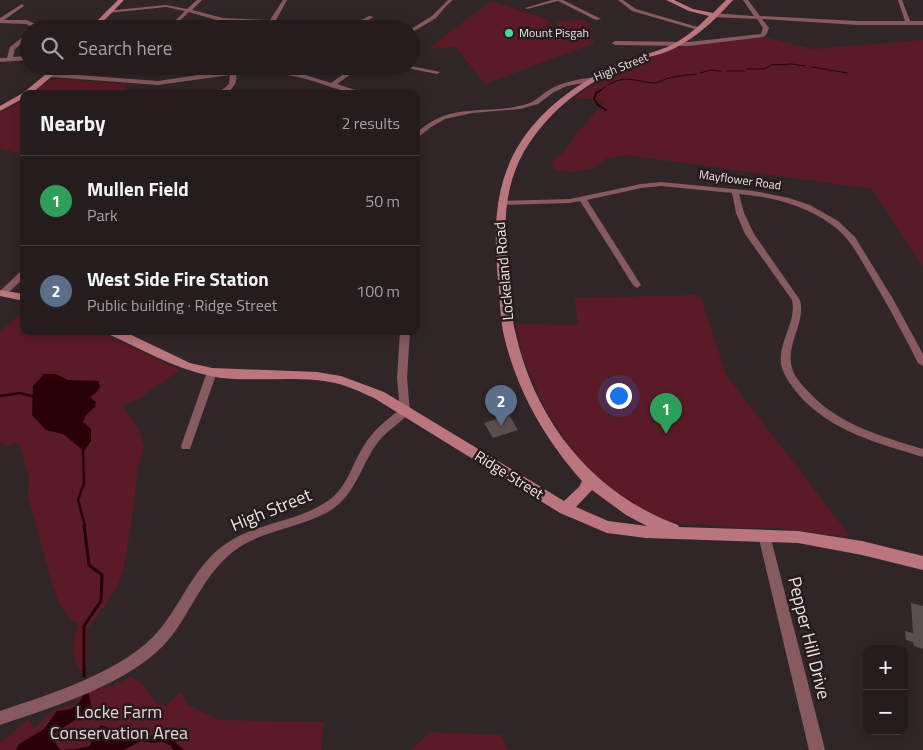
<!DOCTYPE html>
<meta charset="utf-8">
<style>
body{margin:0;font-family:"Titillium Web",sans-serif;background:#31292a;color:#f1f3f6}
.controls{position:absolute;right:15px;bottom:15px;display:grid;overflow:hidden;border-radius:10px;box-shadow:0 2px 12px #0003}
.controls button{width:45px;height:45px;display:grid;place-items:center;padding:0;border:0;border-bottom:1px solid #423a3b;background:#251c1d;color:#f1f3f6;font:25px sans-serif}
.you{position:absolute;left:618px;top:395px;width:18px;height:18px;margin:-12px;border:4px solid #fff;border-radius:50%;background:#1a73e8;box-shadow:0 0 0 8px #1a73e833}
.badge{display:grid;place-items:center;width:32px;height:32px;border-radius:50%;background:#2563eb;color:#fff;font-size:16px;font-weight:700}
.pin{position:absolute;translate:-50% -41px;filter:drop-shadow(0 1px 2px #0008)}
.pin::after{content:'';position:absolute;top:26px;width:18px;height:15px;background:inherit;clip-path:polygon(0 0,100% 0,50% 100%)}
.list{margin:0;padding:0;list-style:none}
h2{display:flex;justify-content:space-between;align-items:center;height:65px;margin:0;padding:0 20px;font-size:21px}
h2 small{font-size:16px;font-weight:400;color:#a3a1a4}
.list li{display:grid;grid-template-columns:32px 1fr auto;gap:15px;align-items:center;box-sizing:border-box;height:90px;padding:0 20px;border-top:1px solid #423a3b}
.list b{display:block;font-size:19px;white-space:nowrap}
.list p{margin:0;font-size:16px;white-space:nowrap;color:#a3a1a4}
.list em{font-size:16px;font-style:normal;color:#a3a1a4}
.icon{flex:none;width:28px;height:28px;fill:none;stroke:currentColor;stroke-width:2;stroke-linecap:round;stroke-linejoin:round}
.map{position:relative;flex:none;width:923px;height:750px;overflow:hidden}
.search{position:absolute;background:#251c1d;box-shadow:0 2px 12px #0003;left:20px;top:20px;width:400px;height:55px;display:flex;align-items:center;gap:12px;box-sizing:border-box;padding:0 18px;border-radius:28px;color:#a3a1a4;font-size:19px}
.panel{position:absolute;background:#251c1d;box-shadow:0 2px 12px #0003;left:20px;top:90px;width:400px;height:245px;border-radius:10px}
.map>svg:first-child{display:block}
.green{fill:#5a1b27;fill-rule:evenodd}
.water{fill:#290006}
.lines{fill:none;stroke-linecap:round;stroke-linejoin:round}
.stream-far3{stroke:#290006;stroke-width:1}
.stream-far2{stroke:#290006;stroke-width:2}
.stream-far1{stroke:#290006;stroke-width:2.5}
.stream{stroke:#290006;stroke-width:3}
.building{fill:#5b4e4f}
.street{fill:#865a5f;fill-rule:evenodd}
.secondary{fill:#bb757d;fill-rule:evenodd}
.poi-dot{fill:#4ad49c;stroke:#271c1d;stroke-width:2}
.labels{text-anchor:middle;stroke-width:5;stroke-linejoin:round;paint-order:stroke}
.far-poi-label{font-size:12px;fill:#ece4e4;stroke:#271c1d;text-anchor:start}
.far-street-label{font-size:12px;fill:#ece4e4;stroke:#271c1d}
.street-label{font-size:15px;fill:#ece4e4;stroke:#271c1d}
.near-street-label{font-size:18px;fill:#ece4e4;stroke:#271c1d}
.near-park-label{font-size:18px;fill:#ecd0d2;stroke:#271c1d}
</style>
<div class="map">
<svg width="923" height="750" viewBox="0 0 923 750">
<rect width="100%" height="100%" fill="#312627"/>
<g class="green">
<polygon points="491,1 544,18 551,23 551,28 558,29 557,21 586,20 594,43 485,84 456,47 428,49"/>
<path d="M 764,37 L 813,49 L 923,40 L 923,267 L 872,189 L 626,155 L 605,159 L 594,168 L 571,172 L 555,170 L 551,162 L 564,152 L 575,135 L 605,102 L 593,99 L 578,99 L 576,96 C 609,74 651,51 691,45 C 715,41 740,40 764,37 Z"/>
<polygon points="58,79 127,84 124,88 134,94 31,94 51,80"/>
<polygon points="24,99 24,155 0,148 0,113"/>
<polygon points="700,295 726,375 851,537 774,528 741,528 714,525 682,524 644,514 605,486 574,452 548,415 523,358 516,324 578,325 575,298"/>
<path d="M 24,312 L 24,331 L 98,331 L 180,370 L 140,398 L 122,405 L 139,430 L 144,446 L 137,473 L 132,520 L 123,571 L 117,588 L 87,629 L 87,665 L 82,671 C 70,664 74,633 79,622 L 72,621 L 59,604 L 50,576 L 28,496 L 29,477 L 19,442 L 6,446 L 0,443 L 0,331 ZM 84,419 L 83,422 L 84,451 L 63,434 Z"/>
<path d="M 130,677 C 143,681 149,693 155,703 L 165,706 L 180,692 L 188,705 L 219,720 L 324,722 L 321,750 L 0,750 L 0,743 L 28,720 L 34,728 C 41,723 48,713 56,710 C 70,704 76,708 83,693 L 116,684 Z"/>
<polygon points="430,732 501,735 508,750 411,750"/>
</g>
<g class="water">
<polygon points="44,374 56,374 68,380 98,381 100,386 97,392 90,397 96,402 95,407 86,415 83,422 91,429 91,441 84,451 63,434 46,430 32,415 33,386"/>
<path d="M 88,691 L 94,715 L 82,716 L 51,735 L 60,750 L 75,749 L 90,746 L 92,737 L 101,725 L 117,731 L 143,734 L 148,740 L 150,740 L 152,735 L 158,739 L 176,739 L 175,742 L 184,750 L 173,750 L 171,746 L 162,742 L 152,743 L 141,741 L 124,750 L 16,750 L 19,744 L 44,729 L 57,711 C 71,710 80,707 84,692 Z"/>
</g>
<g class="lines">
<g class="stream-far3">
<polyline points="812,67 847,73"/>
<polyline points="747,69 764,69 771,65 792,64 805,66"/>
<polyline points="727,71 745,71"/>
<polyline points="700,73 711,70 721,71"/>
<path d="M 608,85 C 625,74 637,82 654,83 C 659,83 664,79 669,78 C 677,76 687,75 696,74"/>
<polyline points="599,91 605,87"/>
</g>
<polyline class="stream-far2" points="601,90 596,93 594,99 598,105 606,110"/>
<g class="stream-far1">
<polyline points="0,396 20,393 35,397"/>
<polyline points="83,449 84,483 78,500 85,526"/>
</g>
<polyline class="stream" points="84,676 84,626 101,601 102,575 89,565 84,525"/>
</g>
<g class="building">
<polygon points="509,415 518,430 493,438 484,423"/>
<polygon points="911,603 923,606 923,649 914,646 913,642 906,640 905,631 913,633"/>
</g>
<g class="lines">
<g class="street">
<polygon points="197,0 202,0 192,10 223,18 270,20 283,0 287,0 275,22 272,24 223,22 189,12 171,29 167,29 185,11 166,7 108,13 105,11 166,5 187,9"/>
<polygon points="448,0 453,0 447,5 436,18 411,33 411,29 432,16"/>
<polygon points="552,0 563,0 601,19 596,20 558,1 527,9 525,8"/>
<polygon points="618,0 623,0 636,9 701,28 698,30 632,11"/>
<polygon points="743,0 748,0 760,16 858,21 905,21 898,0 902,0 910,21 923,21 923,25 858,25 762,19 769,28 766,35 763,37 689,46 615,45 612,43 615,41 689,42 761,34 763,28 757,19 712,17 709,15 712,13 754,16"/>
<polygon points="22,4 24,6 4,20 27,20 37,25 37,29 31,29 32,27 26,24 0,23 0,18"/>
<polygon points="369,16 374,17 351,29 344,29"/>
<polygon points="29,32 29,37 15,49 13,57 29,56 29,60 0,62 0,58 7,58 10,47"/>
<path d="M 355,66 L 362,66 L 337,84 L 367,94 C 343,94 321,82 298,77 C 278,72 257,73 236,74 C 238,84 232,89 225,94 L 217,94 L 229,84 L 230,75 L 158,85 L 51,77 L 48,75 L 51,73 L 158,81 L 232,70 L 268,69 L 299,73 L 331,83 Z"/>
<polygon points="397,66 411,66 440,72 437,74"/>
<path d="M 597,77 L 600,79 L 599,80 L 567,86 L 554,92 L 538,104 L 520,109 L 472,113 L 445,119 L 431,127 L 416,139 L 416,133 C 454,99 488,117 530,103 C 537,100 542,94 549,90 C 563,81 581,79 597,77 Z"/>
<path d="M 661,182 L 754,191 L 789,198 L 810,205 L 838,221 L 855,237 L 893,299 L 923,354 L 923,366 L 918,363 C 902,331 885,300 867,270 C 857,253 848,236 832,225 C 805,205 772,197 739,194 L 744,213 L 754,234 L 800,300 C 806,321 788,341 791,363 C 792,373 799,382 806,389 C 836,424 880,436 923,449 L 923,457 C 877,443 830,431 798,394 C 791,385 783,375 781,364 C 778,341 797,322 792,300 L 745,234 L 736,213 L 732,193 L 661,186 L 641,188 L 587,200 L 641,285 L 637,288 L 633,285 L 580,201 L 570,203 L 501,205 L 497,203 L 501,201 L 570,199 L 641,184 Z"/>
<polygon points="24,270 24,278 6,295 0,295 0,291 21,271"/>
<path d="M 400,331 L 410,331 L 407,378 L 410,411 C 403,422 387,430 378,442 C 360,466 356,496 328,512 C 299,528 262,530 234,551 C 205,573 192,610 170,638 C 134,683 52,707 0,725 L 0,711 C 50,694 126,671 160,629 C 183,601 196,563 227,543 C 259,521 304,522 334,496 C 348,483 353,463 363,447 C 372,432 385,420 400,410 L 397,378 Z"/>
<polygon points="212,369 217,372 191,446 190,449 182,449 181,446 207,372"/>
<polygon points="764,530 768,531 770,535 825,750 809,750 758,535 760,531"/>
</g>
<g class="secondary">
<polygon points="118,0 124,0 96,29 89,29"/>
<path d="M 666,0 L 674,0 L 693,9 L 713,13 L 726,0 L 733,0 C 717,18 697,37 675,48 C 664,54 651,56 639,60 C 603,74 568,95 543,125 C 502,172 502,220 509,278 C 511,297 511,316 516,335 C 536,422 593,494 678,525 L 679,527 L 798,531 L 862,541 L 923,556 L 923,570 L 862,555 L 798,543 L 646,538 L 607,533 L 560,513 L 374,398 C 362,393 349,386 335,383 C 296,374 248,384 210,376 C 174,368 141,349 108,334 L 106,331 L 123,331 L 190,363 L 212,368 L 317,372 L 341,376 L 384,392 L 564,501 L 579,487 L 582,481 C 545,439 517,391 504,336 C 500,318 500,298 498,280 C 491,206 498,150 559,100 C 579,84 601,71 624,62 C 638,56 653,53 667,47 C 683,40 697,28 709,16 L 689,11 ZM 592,490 L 626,515 L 647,526 L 608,521 L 576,507 Z"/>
<polygon points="56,66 64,66 31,94 24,94 24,98 0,111 0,106 23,93"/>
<polygon points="0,290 24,294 24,301 0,296"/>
</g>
</g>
<circle class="poi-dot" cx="509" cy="33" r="5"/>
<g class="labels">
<g class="far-poi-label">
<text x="519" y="37">Mount Pisgah</text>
</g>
<g class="far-street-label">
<text transform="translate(621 67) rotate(-22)" y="4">High Street</text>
<text transform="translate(740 180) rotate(8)" y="4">Mayflower Road</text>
</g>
<g class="street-label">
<text transform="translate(504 271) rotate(-95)" y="5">Lockeland Road</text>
<text transform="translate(509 475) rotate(32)" y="5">Ridge Street</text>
</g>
<g class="near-street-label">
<text transform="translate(271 510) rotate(-22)" y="6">High Street</text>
<text transform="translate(809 638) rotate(76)" y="6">Pepper Hill Drive</text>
</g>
<g class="near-park-label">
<text x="119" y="718">Locke Farm<tspan x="119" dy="21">Conservation Area</tspan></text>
</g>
</g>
</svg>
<div class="controls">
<button>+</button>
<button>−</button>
</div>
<div class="you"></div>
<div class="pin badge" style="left:666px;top:434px;background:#2e9e5b">1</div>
<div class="pin badge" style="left:501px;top:426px;background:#5c6f8a">2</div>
<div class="search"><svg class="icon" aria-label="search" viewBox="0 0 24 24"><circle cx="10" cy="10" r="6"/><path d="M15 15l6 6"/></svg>Search here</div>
<section class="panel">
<h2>Nearby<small>2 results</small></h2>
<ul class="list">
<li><span class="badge" style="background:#2e9e5b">1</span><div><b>Mullen Field</b><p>Park</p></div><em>50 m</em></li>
<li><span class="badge" style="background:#5c6f8a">2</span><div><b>West Side Fire Station</b><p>Public building · Ridge Street</p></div><em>100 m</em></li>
</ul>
</section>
</div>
